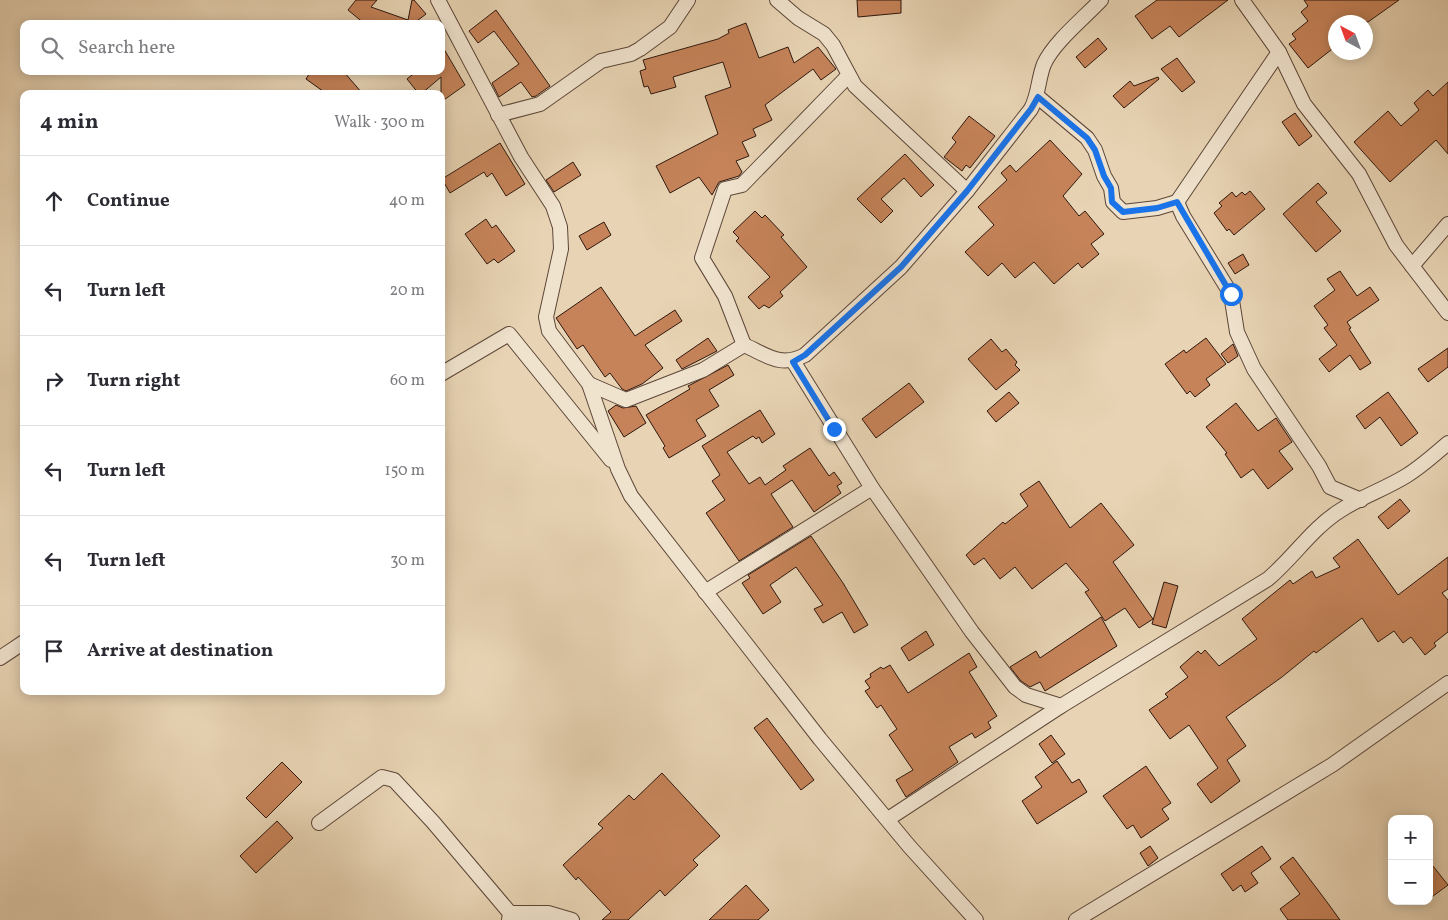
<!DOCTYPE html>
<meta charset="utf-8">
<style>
body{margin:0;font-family:Vollkorn,serif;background:#f7f7f7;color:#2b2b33}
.controls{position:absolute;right:15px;bottom:15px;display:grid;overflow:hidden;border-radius:10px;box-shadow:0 2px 12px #0003}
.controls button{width:45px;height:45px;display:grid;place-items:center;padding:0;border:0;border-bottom:1px solid #e1e1e2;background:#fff;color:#2b2b33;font:25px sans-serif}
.compass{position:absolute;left:1328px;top:15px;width:45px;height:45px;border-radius:50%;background:#fff;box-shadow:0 2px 12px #0003;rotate:319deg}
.stop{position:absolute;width:15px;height:15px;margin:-11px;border:4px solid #1a73e8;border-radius:50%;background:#fff}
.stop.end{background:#1a73e8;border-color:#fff;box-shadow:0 1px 5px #0008}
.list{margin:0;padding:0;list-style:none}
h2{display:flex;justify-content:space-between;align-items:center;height:65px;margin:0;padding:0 20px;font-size:21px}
h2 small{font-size:16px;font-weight:400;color:#7c7c81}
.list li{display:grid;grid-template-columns:32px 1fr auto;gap:15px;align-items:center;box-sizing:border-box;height:90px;padding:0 20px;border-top:1px solid #e1e1e2}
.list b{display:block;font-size:19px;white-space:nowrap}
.list em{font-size:16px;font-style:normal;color:#7c7c81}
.icon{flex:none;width:28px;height:28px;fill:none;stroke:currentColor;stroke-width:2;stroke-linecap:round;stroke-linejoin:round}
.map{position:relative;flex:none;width:1448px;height:920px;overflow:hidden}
.search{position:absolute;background:#fff;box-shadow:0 2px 12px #0003;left:20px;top:20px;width:425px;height:55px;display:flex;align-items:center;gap:12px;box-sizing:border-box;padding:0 18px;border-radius:10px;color:#7c7c81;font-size:19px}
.panel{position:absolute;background:#fff;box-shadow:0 2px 12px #0003;left:20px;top:90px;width:425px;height:605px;border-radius:10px}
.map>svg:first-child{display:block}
.building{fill:#c68359;stroke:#2e170e}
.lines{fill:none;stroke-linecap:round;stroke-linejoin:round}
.street-casing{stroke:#5c4638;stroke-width:16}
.street{stroke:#f0e3ce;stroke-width:14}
.route{stroke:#1a73e8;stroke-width:6}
</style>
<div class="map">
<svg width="1448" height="920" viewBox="0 0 1448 920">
<rect width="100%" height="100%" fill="#e8d4b4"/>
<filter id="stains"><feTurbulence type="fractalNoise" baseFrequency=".004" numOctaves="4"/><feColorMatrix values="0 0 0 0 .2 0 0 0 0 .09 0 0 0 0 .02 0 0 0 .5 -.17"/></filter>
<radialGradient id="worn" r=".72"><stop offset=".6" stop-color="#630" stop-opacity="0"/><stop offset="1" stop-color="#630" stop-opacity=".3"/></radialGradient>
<g class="building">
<polygon points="356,0 377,0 371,7 408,20 412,0 414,0 426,14 413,24 365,24 348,10"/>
<polygon points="857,0 901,0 901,13 858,17"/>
<polygon points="1157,0 1228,0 1179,37 1170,26 1152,39 1135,16"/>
<polygon points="1304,0 1399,0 1368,22 1336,22 1336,46 1308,68 1289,44 1296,39 1292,34 1308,21 1301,12 1308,6"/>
<polygon points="496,10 550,86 536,96 532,97 521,82 499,97 492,83 519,64 494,31 478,43 469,31"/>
<polygon points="746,23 759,58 788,47 794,63 818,47 836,69 821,80 813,69 765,105 772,120 753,129 756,136 742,142 749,156 736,161 742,172 739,176 719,182 712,195 699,177 670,193 656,166 718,134 705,96 731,87 723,62 673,77 676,87 651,94 648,86 644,87 640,71 646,69 643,60 718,39 729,33 728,30"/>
<polygon points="1098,38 1107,49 1085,68 1076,57"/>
<polygon points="441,44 465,85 441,102 441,77 421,94 419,94 407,79 417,71 441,71"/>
<polygon points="1177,58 1195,82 1182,92 1161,69"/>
<polygon points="311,71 343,71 363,94 327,94 306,79"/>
<polygon points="1158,77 1159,79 1124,108 1113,96 1130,81 1134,86"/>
<polygon points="1448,82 1448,154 1436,140 1390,182 1354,142 1388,111 1401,126 1419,110 1414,103 1428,90 1433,96"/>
<polygon points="1295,113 1312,136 1299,146 1282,122"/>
<polygon points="969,116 995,136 970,168 966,165 962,171 944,157 956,142 952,138"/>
<polygon points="1050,140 1082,174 1063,196 1079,216 1085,211 1104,234 1091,244 1099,254 1082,268 1078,263 1054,284 1034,262 1015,278 1002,263 988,276 965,252 994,225 978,207 1007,180 1001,173 1010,165 1016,172"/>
<polygon points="500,143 525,184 506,196 492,173 487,177 484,172 450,193 442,179"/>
<polygon points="905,154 934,185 921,197 904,178 881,199 893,211 881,223 857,199"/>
<polygon points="573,162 581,175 554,192 546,180"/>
<polygon points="1318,183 1327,193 1316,202 1341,231 1316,252 1283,214"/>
<polygon points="1250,191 1265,209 1234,235 1229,229 1227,231 1214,213 1222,206 1219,203 1232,192 1236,197 1242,192 1245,195"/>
<polygon points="755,211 762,218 765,215 784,235 781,237 807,267 780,292 783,296 769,308 764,305 759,309 748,297 770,277 736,241 739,238 733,232"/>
<polygon points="486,219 492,228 496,225 515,251 498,263 494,259 487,264 465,234"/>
<polygon points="604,222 611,235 587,250 579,236"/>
<polygon points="1243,254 1249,265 1235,274 1228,263"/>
<polygon points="1340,271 1357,296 1370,287 1379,300 1347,322 1351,328 1349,329 1371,363 1360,370 1350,355 1329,372 1319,359 1337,345 1324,328 1328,325 1314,306 1335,290 1327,279"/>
<polygon points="601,287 635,336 675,310 682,321 645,345 663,368 642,384 626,391 622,389 610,373 605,377 583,345 577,349 556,318"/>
<polygon points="708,338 717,351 682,369 676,360"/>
<polygon points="1206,338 1226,364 1206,379 1210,385 1195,397 1190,391 1187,394 1165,364 1184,350 1186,353"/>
<polygon points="991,339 1002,352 1006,349 1017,362 1015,365 1020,370 996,390 968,359"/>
<polygon points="1233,344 1238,356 1228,363 1221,354"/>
<polygon points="1448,348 1448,367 1428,382 1418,369"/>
<polygon points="728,365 734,375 709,390 719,406 696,420 706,436 669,458 663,448 665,446 646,415 690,389 688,386 692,384"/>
<polygon points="909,383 924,402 876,438 862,419"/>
<polygon points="1009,392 1019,403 996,422 987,411"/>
<polygon points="1388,392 1418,433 1401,446 1380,417 1365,429 1356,416"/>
<polygon points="1236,403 1258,431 1276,418 1292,442 1279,451 1293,469 1268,489 1253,469 1241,478 1225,454 1227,453 1206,427"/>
<polygon points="616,405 623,408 636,406 646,423 624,437 608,411"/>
<polygon points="760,410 775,434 762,443 759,437 756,439 753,436 727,452 749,484 760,477 765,485 786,470 783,466 810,448 829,476 834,472 842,483 837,486 841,493 814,512 792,480 771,494 793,527 739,561 706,513 725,500 712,481 720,475 702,446"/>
<polygon points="1039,481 1070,528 1101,503 1134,545 1113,562 1153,619 1139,628 1125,608 1105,621 1085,592 1089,590 1066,563 1032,589 1015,567 1000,579 984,558 974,565 966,555 1003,522 1005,524 1028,506 1020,494"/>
<polygon points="1400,499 1410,511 1388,529 1378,517"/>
<polygon points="811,536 843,583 868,625 854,633 842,612 823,623 814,609 823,605 796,567 770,585 781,602 763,614 742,583 750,578 748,575"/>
<polygon points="1358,539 1398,595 1448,557 1448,589 1442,593 1448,600 1448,632 1434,643 1436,646 1425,655 1411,637 1403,643 1394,631 1378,642 1362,618 1316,653 1314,651 1282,677 1226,717 1246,746 1227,760 1240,781 1211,803 1197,784 1218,768 1189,725 1170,739 1149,710 1168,697 1165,694 1188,677 1180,667 1198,651 1201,654 1205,650 1219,666 1257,639 1242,619 1290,580 1293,584 1312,571 1316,578 1340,567 1333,558"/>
<polygon points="1164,582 1178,586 1166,628 1152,624"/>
<polygon points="1101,617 1117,646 1045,691 1040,682 1030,687 1021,681 1010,667 1036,651 1040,658"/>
<polygon points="926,631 934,645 909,661 901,648"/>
<polygon points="969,653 977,667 969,672 997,716 988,722 991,728 975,738 972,733 949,747 958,762 906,797 896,780 913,770 889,735 897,729 881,705 877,708 865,691 870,688 865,681 871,677 870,674 881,667 883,669 890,665 908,693"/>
<polygon points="767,718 814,780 801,790 754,728"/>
<polygon points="1051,735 1065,754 1052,763 1039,744"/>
<polygon points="1057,761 1072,783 1079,779 1087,792 1037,824 1022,801 1042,787 1035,777"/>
<polygon points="282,762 302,782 266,818 246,798"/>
<polygon points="1146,766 1171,803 1162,809 1169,819 1141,838 1133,825 1127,829 1103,796"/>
<polygon points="662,773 720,836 693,860 698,865 665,896 660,890 628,920 602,920 611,912 578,877 576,880 563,865 603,828 598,824 629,795 634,800"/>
<polygon points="277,821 293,838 256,873 240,856"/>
<polygon points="1150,846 1158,858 1148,866 1140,853"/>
<polygon points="1262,846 1271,859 1251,873 1258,883 1245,892 1241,885 1233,891 1221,874"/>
<polygon points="1293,857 1327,902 1340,920 1288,920 1280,909 1300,894 1280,867"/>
<polygon points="1429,861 1448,885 1429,899"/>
<polygon points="746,885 769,910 758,920 709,920"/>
</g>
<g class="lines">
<g class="street-casing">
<g id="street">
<polyline points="438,0 521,157 553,206 560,227 561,249 546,317 549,331 589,384 618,469 631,496 820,739 909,846 976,920"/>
<polyline points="777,0 798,18 824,34 833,45 855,86 967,191"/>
<polyline points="1242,0 1279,52 1304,104 1359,174 1396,245 1448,313"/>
<polyline points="1038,97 1087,138 1095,150 1104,176 1111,188 1113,202 1123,212 1157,208 1177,202 1183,216 1231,294 1237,332 1254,369 1319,466 1330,487 1361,500"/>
<polyline points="498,115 540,104 601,61 631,54 640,49 670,27 688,0"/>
<polyline points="1177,202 1279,52"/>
<polyline points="1412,266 1448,224"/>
<polyline points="744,345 725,296 702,258 725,189 742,185 848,76"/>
<polyline points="793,361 872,488 972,632 1015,687 1026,695 1061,706"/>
<polyline points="441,374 509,334 611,460"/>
<path d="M 589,384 L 626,400 L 703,370 L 744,345 C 767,355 780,368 805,355 L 901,267 L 967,191 L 1031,109 C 1039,94 1038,79 1044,64 C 1054,42 1084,18 1101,0"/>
<polyline points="705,592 872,488"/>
<polyline points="0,658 24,642"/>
<path d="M 888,819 L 1061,706 L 1268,579 C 1294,557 1312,528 1341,510 C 1361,497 1385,489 1406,476 C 1421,467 1434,455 1448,443"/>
<polyline points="319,823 382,777 394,780 433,822 510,913 509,920"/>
<polyline points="510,913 548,913 572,920"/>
<polyline points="1076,920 1332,765 1448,683"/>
</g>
</g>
<use href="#street" class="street"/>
</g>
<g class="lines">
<polyline class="route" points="834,429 793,362 805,355 901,267 967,191 1031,109 1038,97 1087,138 1095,150 1104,176 1111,188 1112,202 1123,212 1157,208 1177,202 1231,294"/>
</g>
<rect width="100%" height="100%" filter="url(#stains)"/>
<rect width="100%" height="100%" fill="url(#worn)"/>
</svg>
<div class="controls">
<button>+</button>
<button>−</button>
</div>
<svg class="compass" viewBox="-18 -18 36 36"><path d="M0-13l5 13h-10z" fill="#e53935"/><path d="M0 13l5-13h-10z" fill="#7c7c81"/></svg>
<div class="stop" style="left:1231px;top:294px"></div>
<div class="stop end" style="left:834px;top:429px"></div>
<div class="search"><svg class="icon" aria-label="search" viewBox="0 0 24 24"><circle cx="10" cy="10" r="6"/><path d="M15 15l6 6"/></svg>Search here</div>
<section class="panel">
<h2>4 min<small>Walk · 300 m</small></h2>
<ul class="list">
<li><svg class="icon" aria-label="ahead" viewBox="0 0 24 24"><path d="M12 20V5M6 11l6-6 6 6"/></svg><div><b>Continue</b></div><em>40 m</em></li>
<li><svg class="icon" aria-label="left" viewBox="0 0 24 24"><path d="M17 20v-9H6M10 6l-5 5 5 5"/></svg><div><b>Turn left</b></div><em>20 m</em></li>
<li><svg class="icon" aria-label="right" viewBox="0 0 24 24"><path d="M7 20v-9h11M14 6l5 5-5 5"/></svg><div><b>Turn right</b></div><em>60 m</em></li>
<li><svg class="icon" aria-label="left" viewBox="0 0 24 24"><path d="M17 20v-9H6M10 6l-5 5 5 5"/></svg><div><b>Turn left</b></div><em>150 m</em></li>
<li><svg class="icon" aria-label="left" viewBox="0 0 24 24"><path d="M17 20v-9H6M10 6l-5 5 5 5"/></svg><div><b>Turn left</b></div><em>30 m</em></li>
<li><svg class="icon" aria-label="arrive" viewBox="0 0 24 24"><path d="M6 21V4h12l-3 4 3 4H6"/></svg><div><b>Arrive at destination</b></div></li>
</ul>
</section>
</div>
